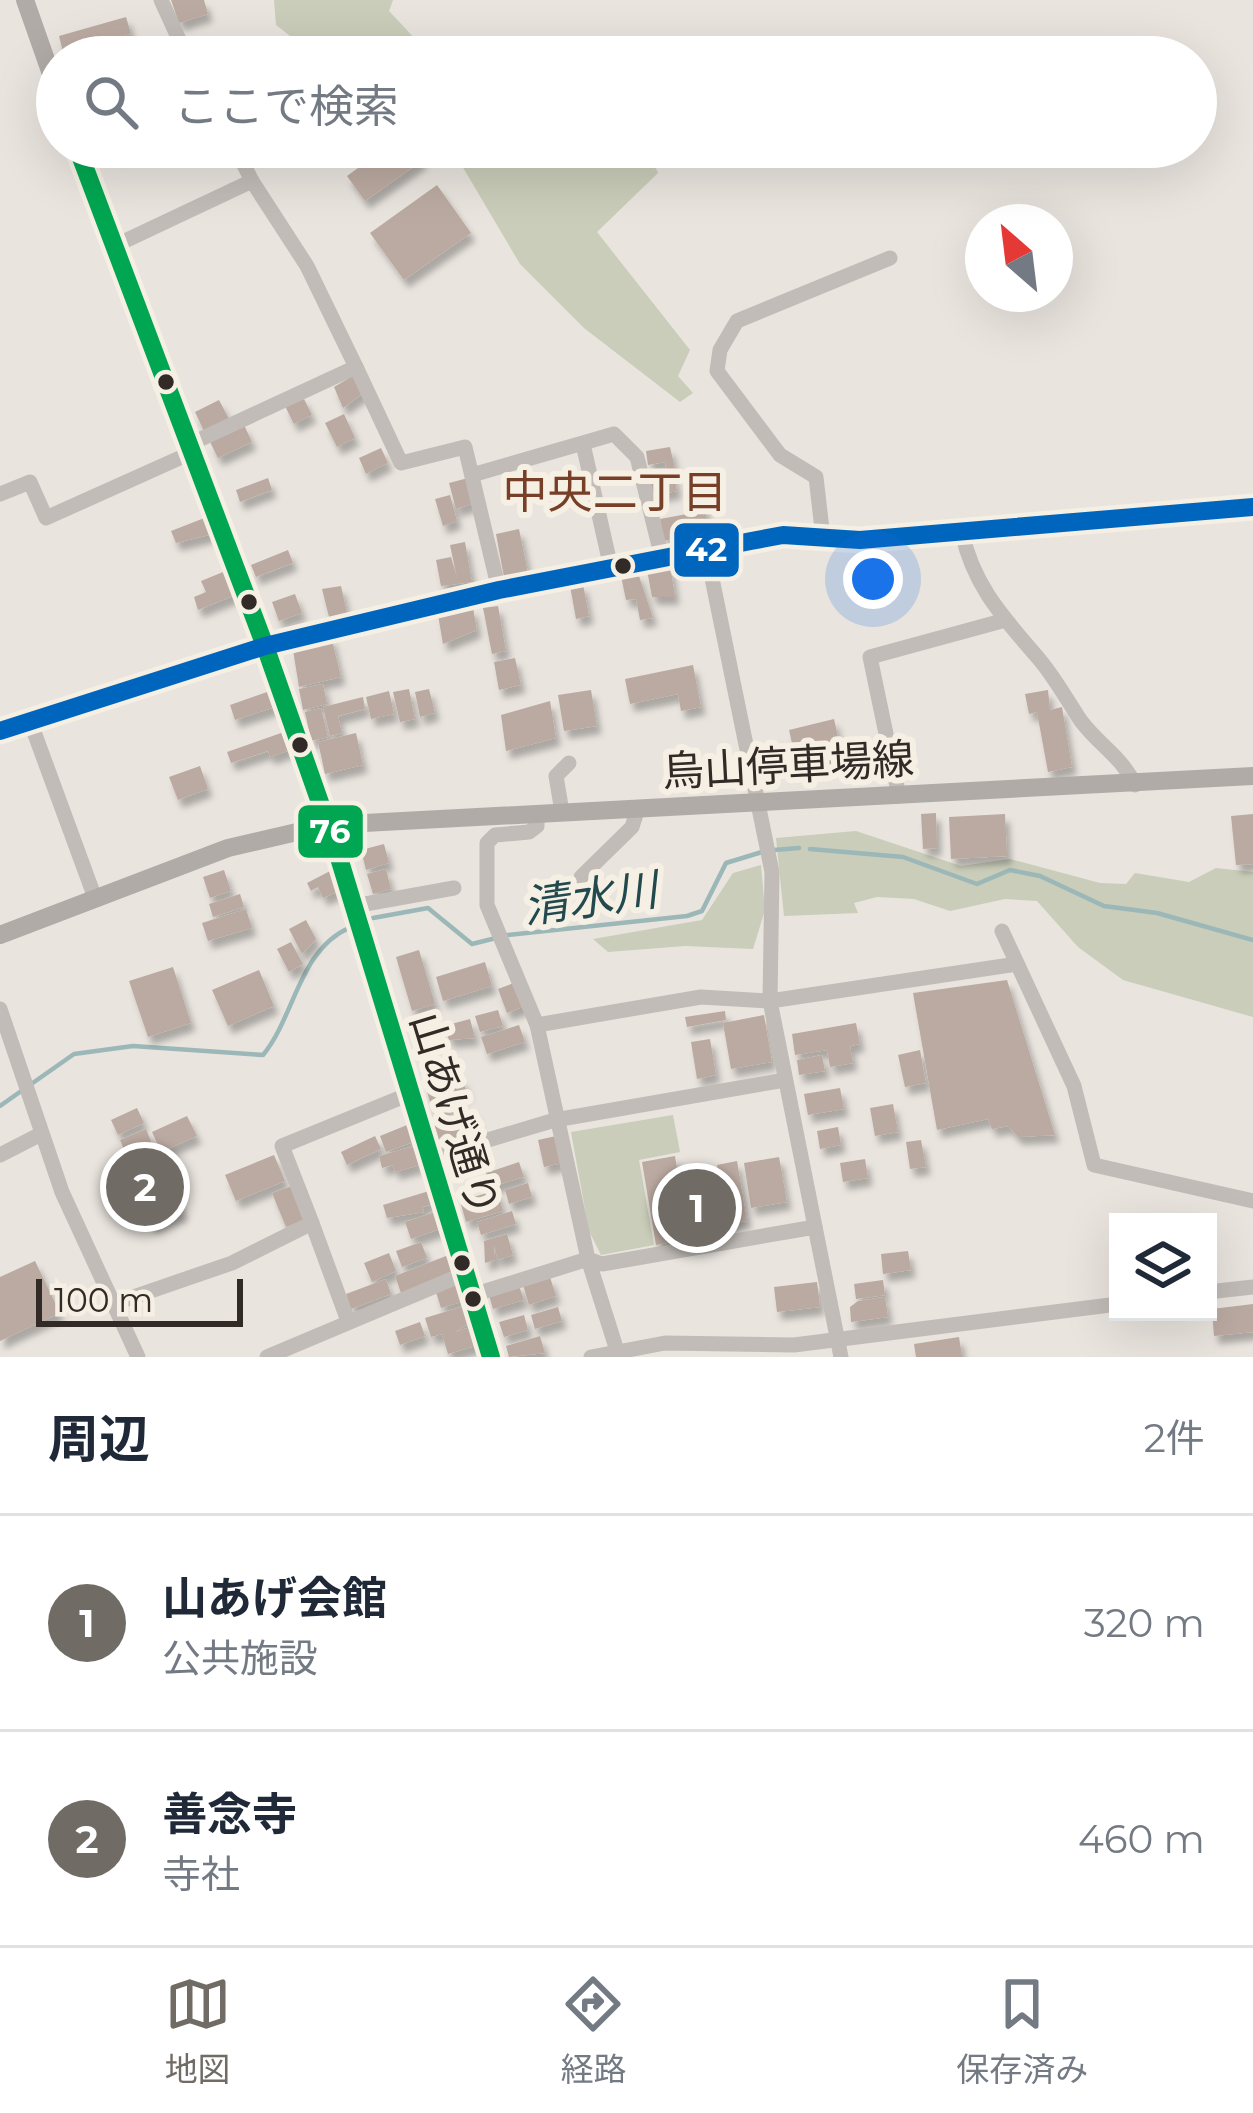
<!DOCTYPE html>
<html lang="ja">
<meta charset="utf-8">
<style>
body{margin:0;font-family:Montserrat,"Noto Sans JP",sans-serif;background:#f2f2f3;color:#1f2937}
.controls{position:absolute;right:36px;bottom:36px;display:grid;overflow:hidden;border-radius:0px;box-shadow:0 12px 48px #0002}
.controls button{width:108px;height:108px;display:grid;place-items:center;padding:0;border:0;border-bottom:3px solid #e0e1e3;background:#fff;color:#1f2937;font:60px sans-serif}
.compass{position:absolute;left:965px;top:204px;width:108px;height:108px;border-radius:50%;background:#fff;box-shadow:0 12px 48px #0002;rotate:332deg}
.scale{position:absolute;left:36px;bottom:30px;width:207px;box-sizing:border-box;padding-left:12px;border:6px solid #312a26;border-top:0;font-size:33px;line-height:42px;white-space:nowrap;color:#312a26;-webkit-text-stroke:9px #f6efe4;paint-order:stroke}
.you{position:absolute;left:873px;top:579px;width:42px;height:42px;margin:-30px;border:9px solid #fff;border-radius:50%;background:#1a73e8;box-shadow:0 0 0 18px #1a73e833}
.badge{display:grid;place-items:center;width:78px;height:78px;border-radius:50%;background:#716b66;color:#fff;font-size:39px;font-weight:700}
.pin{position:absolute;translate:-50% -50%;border:6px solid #fff;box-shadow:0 3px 12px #0006}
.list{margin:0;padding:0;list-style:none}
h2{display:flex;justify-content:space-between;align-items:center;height:156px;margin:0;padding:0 48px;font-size:51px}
h2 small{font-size:39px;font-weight:400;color:#747a83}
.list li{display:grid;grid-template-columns:78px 1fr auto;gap:36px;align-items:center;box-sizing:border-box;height:216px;padding:0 48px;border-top:3px solid #e0e1e3}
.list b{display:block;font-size:45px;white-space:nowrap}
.list p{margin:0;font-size:39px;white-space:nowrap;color:#747a83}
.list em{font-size:39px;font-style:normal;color:#747a83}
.icon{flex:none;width:66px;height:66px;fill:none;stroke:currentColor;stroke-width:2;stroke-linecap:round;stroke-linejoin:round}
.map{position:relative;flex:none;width:1253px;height:1357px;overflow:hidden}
.search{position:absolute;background:#fff;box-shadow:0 12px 48px #0002;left:36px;right:36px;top:36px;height:132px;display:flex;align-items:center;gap:30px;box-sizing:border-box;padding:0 42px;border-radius:66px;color:#747a83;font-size:45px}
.sheet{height:588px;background:#fff}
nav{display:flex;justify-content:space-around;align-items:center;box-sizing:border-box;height:168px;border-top:3px solid #e0e1e3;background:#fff;font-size:33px;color:#747a83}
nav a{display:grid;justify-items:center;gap:6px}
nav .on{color:#716b66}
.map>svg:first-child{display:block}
.green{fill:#c9cdb9}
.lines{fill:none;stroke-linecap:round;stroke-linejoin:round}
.stream{stroke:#9cb7b8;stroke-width:4.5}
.building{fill:#bbaaa1;filter:url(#shadow)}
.minor{stroke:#c1bcb7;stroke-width:15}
.major{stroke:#b0aba6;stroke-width:18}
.bus-1-casing{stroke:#f6efe4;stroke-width:27}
.bus-2-casing{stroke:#f6efe4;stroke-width:27}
.bus-1{stroke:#00a651;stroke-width:18}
.bus-2{stroke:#0065bd;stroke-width:18}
.bus-dot{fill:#312a26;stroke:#f6efe4;stroke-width:4.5}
.labels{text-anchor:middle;stroke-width:12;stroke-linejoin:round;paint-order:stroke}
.street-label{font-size:42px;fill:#312a26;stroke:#f6efe4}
.neighbourhood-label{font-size:45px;fill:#773e28;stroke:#f6efe4}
.water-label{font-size:45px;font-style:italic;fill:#21494e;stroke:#f6efe4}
.line-badge{stroke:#f6efe4;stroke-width:4.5}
.badge-label{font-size:33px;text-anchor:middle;font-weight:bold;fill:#fff}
</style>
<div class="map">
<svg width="1253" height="1357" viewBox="0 0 1253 1357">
<defs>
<filter id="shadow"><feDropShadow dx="4.5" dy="8" stdDeviation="3" flood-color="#0004"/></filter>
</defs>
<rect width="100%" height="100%" fill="#e9e4de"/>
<g class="green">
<polygon points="274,0 393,0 389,11 432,57 317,57 276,25"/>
<polygon points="443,147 647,147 658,173 597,232 690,350 678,376 693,393 680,402 584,328 520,264 455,154"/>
<polygon points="856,831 961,866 1010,859 1100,883 1126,884 1135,873 1189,882 1216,868 1253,872 1253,1017 1123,980 1078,947 1037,901 1005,899 950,911 914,899 877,897 854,903 858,913 784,916 776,838"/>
<polygon points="761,865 765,910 753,949 685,946 608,952 593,939 702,920 733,873"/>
<polygon points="673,1115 680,1152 639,1160 654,1245 601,1255 589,1231 571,1132"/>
</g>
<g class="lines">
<g class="stream">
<polyline points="810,849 903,857 977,884 1010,870 1040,876 1104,906 1157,913 1253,940"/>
<polyline points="774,850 799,848"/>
<polyline points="373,918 428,908 472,944 496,938"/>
<polyline points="507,935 687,916 702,911 726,863 762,852"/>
<path d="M 0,1106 L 74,1054 L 133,1046 L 263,1055 C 295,1016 299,950 349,928"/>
</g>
</g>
<g class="building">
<polygon points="171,0 204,0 208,14 179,23"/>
<polygon points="126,17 131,34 63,52 59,36"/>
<polygon points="387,147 414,147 423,160 365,201 347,176"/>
<polygon points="437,185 471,233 404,280 370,233"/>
<polygon points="356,374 365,392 343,408 334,387"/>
<polygon points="303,397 312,415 294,424 285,406"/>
<polygon points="219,400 229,419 204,431 195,412"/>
<polygon points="344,414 355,438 337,447 325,423"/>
<polygon points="244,425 252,442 218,458 210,442"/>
<polygon points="670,447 675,469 667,471 665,462 648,465 646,451"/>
<polygon points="381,448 388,463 366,474 359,458"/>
<polygon points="673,472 677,491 653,496 649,476"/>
<polygon points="268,478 272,490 240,502 236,490"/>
<polygon points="468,478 475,503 456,509 449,483"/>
<polygon points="450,495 457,521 443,526 435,499"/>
<polygon points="704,503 709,530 664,541 660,519 687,514 685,506"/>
<polygon points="207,517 213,534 176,543 171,531"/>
<polygon points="519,529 528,573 504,577 496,534"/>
<polygon points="465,542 472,582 441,586 436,560 451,557 457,578 450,545"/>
<polygon points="288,550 293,563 256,577 251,565"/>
<polygon points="670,565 675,597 652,597 647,570"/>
<polygon points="228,570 238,594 198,610 194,597 206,592 201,581"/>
<polygon points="638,573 653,618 640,620 636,599 626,600 621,576"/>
<polygon points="583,584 589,616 576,619 570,586"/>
<polygon points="341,586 348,617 330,621 322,589"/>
<polygon points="295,594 302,613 279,621 272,602"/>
<polygon points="498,606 506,651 492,654 483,608"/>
<polygon points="473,608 477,630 443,644 438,615"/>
<polygon points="331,636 341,677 299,687 293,650"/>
<polygon points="515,658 521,685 499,690 494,662"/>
<polygon points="693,665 701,707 681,711 678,694 630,704 625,679"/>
<polygon points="323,684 327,704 303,710 299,689"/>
<polygon points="409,689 415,719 400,722 393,692"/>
<polygon points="429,689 435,713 420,717 415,692"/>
<polygon points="591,690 597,726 564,731 558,695"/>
<polygon points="1048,690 1050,710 1062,707 1072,767 1048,772 1037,712 1029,714 1025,694"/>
<polygon points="270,691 275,707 235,720 230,705"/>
<polygon points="389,691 394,714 371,719 366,697"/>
<polygon points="363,697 365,709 338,716 342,733 330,736 323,707"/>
<polygon points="550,701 556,738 506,751 501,715"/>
<polygon points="321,708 328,737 311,741 305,712"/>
<polygon points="834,719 843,760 798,770 789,730"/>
<polygon points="284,732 290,750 270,757 268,751 231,763 227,752"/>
<polygon points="356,733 363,765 325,774 318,742"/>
<polygon points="200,766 208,789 178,800 169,777"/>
<polygon points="936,813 937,848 923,849 921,814"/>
<polygon points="1005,814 1007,856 951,859 949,817"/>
<polygon points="1253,814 1253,864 1236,865 1231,816"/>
<polygon points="384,844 389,863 366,870 361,850"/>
<polygon points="386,869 391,889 373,894 367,874"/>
<polygon points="224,870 231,891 210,898 203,877"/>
<polygon points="330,871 339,891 323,898 318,887 311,891 307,883"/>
<polygon points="240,894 244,907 213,917 209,904"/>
<polygon points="246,909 252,928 208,941 202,923"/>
<polygon points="306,920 316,939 302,954 289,929"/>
<polygon points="291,942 303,964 289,972 277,949"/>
<polygon points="419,950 435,1004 412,1011 396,957"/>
<polygon points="485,962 492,986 443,1001 436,977"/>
<polygon points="173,967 191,1023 148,1037 129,981"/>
<polygon points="259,970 274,1006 228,1026 212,990"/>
<polygon points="1007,980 1055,1135 1018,1137 1008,1126 992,1129 988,1119 937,1130 913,993"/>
<polygon points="519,981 528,1005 507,1013 498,989"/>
<polygon points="498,1010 503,1026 480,1032 475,1016"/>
<polygon points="725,1011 726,1020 687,1027 685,1017"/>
<polygon points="764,1015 772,1062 731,1069 723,1023"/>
<polygon points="470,1019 475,1038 449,1040 444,1026"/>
<polygon points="856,1023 860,1044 850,1046 853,1063 830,1067 827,1050 795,1055 792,1034"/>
<polygon points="519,1025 525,1042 487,1054 481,1037"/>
<polygon points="710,1039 716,1075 697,1079 691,1042"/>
<polygon points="920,1050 926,1083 905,1087 898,1055"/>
<polygon points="822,1055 825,1071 799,1075 797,1060"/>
<polygon points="462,1078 467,1093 452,1097 455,1105 433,1112 426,1088"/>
<polygon points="840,1088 844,1109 808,1115 804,1094"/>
<polygon points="893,1104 898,1132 875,1136 870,1108"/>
<polygon points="137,1108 144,1123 118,1135 111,1120"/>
<polygon points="473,1110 479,1131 439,1142 433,1121"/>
<polygon points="187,1116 197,1136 161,1152 152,1132"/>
<polygon points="407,1125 413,1142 386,1152 380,1136"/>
<polygon points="838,1127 841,1145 820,1149 817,1131"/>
<polygon points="146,1129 161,1166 136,1177 120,1140"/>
<polygon points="375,1136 381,1149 347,1165 341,1152"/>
<polygon points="556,1136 562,1163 544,1167 538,1140"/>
<polygon points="921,1140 926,1167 910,1169 906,1142"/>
<polygon points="414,1146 420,1165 395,1172 393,1165 382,1168 379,1156"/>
<polygon points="274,1155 285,1181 236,1201 225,1175"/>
<polygon points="675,1156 681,1196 721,1189 717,1165 737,1161 747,1221 687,1228 689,1239 656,1245 642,1162"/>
<polygon points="779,1157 787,1202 751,1208 744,1163"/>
<polygon points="865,1159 868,1178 843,1182 840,1163"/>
<polygon points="519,1162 524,1177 490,1187 486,1173"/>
<polygon points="166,1170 184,1213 151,1226 133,1183"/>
<polygon points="528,1183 532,1197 509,1204 505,1190"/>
<polygon points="292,1186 305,1219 286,1227 272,1193"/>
<polygon points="497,1190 503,1211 466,1222 460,1201"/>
<polygon points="429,1191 433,1204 422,1207 424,1212 387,1218 383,1205"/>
<polygon points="438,1211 443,1228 411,1239 405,1222"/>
<polygon points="512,1211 516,1224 481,1235 477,1222"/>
<polygon points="507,1234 513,1255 498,1260 494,1246 495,1260 485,1263 484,1241"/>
<polygon points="421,1242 427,1258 402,1267 396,1251"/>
<polygon points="908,1251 911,1270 883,1274 881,1254"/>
<polygon points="389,1253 396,1271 372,1282 364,1263"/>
<polygon points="451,1254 458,1271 401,1293 395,1276"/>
<polygon points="35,1261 60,1313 0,1341 0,1277"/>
<polygon points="550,1277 556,1296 529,1305 523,1285"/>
<polygon points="386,1279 391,1294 351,1309 346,1294"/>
<polygon points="883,1280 885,1295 856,1299 854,1284"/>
<polygon points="458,1282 464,1301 441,1308 435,1289"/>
<polygon points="817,1282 820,1307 777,1312 774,1287"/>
<polygon points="518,1283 524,1300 493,1309 488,1292"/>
<polygon points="885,1297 888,1317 851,1322 850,1307 858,1301"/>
<polygon points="1253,1304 1253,1332 1214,1336 1212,1309"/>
<polygon points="464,1306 469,1323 455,1332 474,1326 479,1345 448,1354 442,1334 431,1337 425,1318"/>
<polygon points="558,1307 562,1321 535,1329 531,1315"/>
<polygon points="524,1315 528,1330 504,1337 499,1322"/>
<polygon points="420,1322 425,1336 400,1345 395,1331"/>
<polygon points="540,1336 545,1353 509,1357 506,1346"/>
<polygon points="959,1337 962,1357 916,1357 914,1344"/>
</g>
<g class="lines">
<g class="minor">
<polyline points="161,0 187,57"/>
<polyline points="235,147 252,181"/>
<polyline points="244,164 268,147"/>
<polyline points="112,247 252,181 307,266 356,367"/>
<polyline points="190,444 356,367 401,463 465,447 499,590"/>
<polyline points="583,444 611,568"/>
<polyline points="472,475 614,434 637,457 662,558"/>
<polyline points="0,494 30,482 46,518 193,452"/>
<path d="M 962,532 C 973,586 1004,618 1039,659 C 1055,678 1067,700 1081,721 C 1099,745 1122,757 1135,785"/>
<polyline points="823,538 816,477 780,455 717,371 720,350 737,321 890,258"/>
<polyline points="706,549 772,872 770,1001 841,1357"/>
<polyline points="30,721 95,898"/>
<polyline points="0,731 265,646 499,590 751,541 783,535 860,540 1253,507"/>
<polyline points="899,796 870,657 1002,621"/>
<polyline points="562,812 556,776 569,763"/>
<polyline points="537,813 537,826 529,832 495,835 487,843 487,905 537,1025 588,1259 602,1264 815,1227"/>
<polyline points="581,877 632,827 638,808"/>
<polyline points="354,906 454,888"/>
<polyline points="1002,931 1074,1086 1094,1165 1253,1201"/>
<polyline points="0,1009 62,1192 138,1357"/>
<polyline points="537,1025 701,997 770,1001 1017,964"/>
<polyline points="0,1155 41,1134"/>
<polyline points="431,1157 555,1120 785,1080"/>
<polyline points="312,1223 282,1146 412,1093"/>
<polyline points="1208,1292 1253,1287"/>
<polyline points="473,1295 588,1259 619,1357"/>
<polyline points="113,1304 232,1263 312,1223 348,1321"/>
<polyline points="267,1357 466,1273"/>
<polyline points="591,1357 665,1343 794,1345 1118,1304"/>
</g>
<g class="major">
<polyline points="25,0 57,91"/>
<polyline points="77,147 265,646 336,848 491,1357"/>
<polyline points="0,935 228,848 327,825 1253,776"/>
</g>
<g class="bus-1-casing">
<polyline id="bus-1" points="77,147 265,646 336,848 491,1357"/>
</g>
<g class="bus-2-casing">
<polyline id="bus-2" points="0,731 265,646 499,590 751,541 783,535 860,540 1253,507"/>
</g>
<use href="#bus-1" class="bus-1"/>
<use href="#bus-2" class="bus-2"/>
</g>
<g class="bus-dot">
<circle cx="166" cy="382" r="10"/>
<circle cx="623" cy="566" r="10"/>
<circle cx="249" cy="602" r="10"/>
<circle cx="300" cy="745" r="10"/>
<circle cx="462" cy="1263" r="10"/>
<circle cx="473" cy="1299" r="10"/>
</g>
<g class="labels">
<g class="street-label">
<text transform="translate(788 765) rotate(-3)" y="15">烏山停車場線</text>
<text transform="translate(455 1114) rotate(73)" y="15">山あげ通り</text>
</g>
<g class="neighbourhood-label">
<text x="615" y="508">中央二丁目</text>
</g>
<g class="water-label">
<text transform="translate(590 898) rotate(-8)" y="16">清水川</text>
</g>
</g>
<g class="line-badge">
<rect x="672" y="521" width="69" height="58" rx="12" fill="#0065bd"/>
<rect x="296" y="803" width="69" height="57" rx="12" fill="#00a651"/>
</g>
<g class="badge-label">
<text x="706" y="561">42</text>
<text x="330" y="843">76</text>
</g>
</svg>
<div class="controls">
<button><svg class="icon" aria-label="layers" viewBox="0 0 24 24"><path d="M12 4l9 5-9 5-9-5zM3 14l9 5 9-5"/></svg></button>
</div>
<svg class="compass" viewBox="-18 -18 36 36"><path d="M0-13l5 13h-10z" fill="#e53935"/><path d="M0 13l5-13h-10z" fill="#747a83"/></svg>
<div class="scale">100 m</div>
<div class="you"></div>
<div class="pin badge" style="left:697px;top:1208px">1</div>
<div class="pin badge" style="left:145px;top:1187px">2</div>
<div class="search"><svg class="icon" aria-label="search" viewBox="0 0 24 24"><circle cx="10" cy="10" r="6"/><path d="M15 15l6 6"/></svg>ここで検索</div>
</div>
<section class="sheet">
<h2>周辺<small>2件</small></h2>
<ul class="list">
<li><span class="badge">1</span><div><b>山あげ会館</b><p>公共施設</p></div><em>320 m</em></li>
<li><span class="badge">2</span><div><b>善念寺</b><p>寺社</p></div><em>460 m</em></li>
</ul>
</section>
<nav>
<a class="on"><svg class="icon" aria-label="map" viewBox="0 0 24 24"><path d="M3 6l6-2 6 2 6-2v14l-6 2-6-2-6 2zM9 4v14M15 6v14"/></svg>地図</a>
<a><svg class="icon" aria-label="directions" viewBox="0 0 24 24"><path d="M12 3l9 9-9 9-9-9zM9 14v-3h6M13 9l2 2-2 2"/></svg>経路</a>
<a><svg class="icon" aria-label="saved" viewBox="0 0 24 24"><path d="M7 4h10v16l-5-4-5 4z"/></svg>保存済み</a>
</nav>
